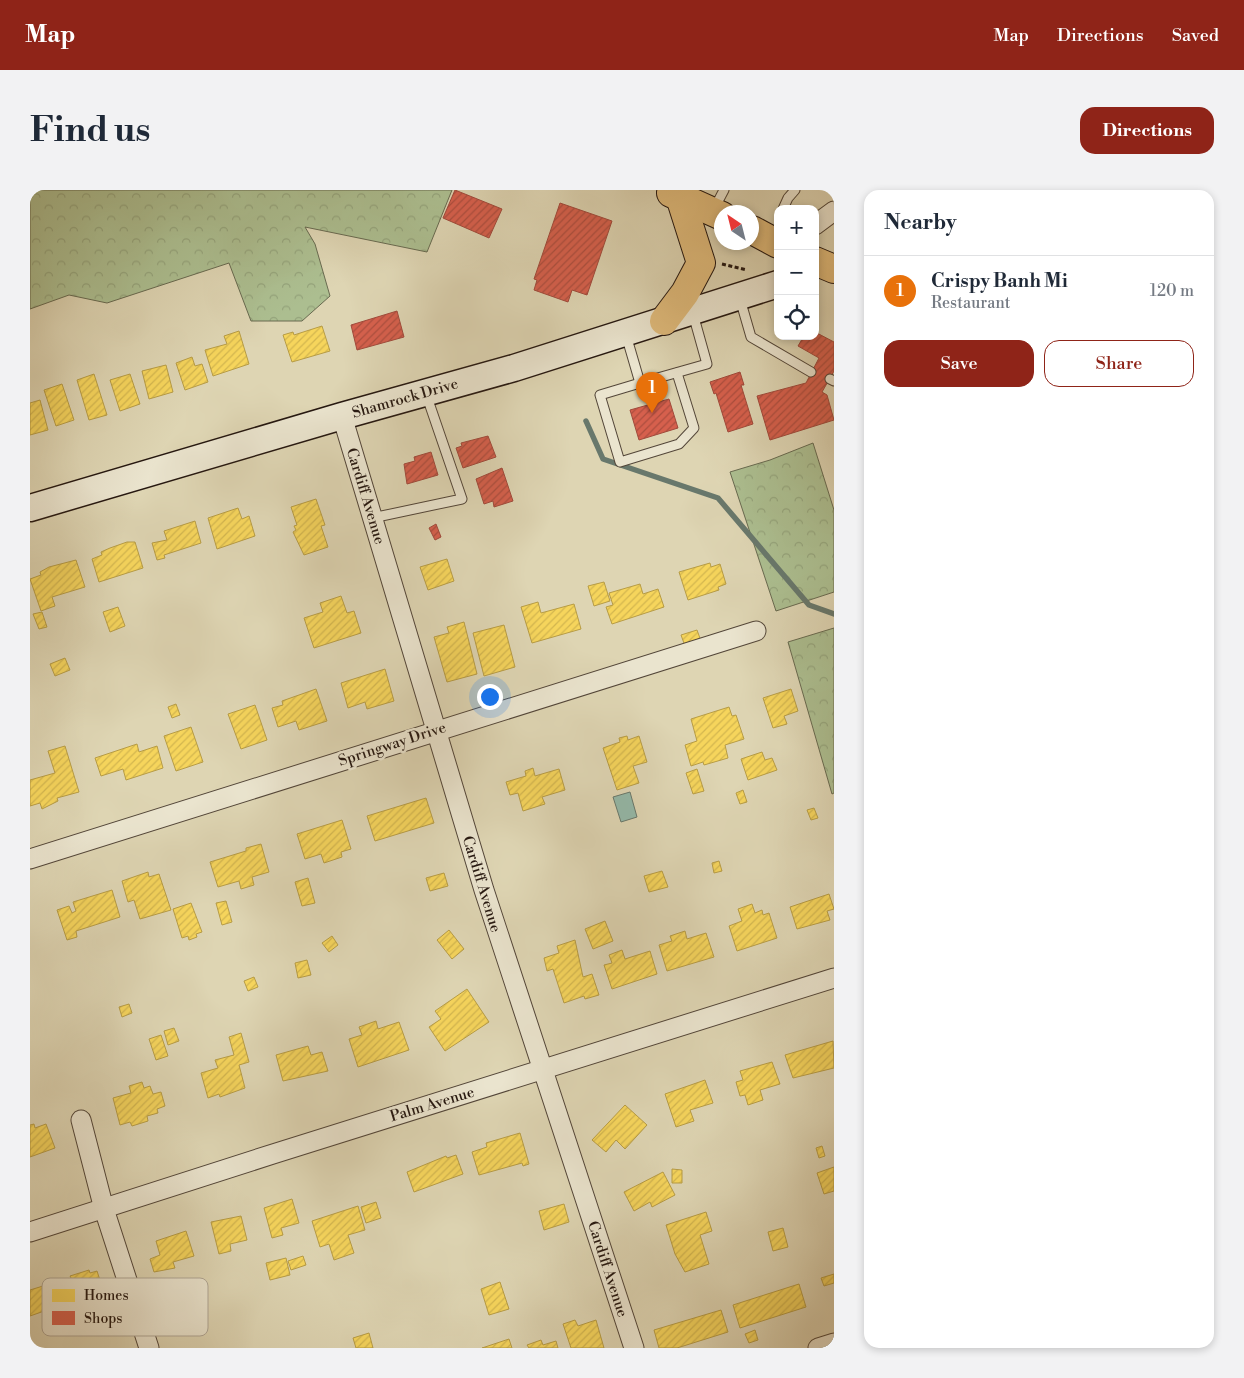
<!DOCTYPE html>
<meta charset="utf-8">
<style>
body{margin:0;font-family:"Libre Bodoni",serif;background:#f2f2f3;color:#1f2937}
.controls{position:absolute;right:15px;top:15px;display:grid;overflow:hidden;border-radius:10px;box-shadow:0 2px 8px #0003}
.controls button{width:45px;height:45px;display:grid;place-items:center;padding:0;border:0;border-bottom:1px solid #e0e1e3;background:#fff;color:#1f2937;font:25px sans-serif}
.compass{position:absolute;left:684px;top:15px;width:45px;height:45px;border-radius:50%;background:#fff;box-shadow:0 2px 8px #0003;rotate:325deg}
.you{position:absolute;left:459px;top:506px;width:18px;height:18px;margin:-12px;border:4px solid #fff;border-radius:50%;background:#1a73e8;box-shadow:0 0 0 8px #1a73e833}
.badge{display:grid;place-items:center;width:32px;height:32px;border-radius:50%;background:#8f2418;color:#fff;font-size:16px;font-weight:700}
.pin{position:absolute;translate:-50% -41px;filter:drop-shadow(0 1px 2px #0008)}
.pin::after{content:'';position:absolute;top:26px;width:18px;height:15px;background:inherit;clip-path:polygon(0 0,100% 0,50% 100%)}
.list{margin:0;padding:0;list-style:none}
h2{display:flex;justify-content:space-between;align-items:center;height:65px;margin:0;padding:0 20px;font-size:21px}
h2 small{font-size:16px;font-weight:400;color:#747a83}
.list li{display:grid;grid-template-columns:32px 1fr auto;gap:15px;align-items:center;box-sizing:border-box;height:70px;padding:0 20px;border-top:1px solid #e0e1e3}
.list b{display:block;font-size:19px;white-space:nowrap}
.list p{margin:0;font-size:16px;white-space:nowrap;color:#747a83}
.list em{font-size:16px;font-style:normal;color:#747a83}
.actions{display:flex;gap:10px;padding:15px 20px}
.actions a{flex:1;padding:11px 0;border:1px solid #8f2418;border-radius:15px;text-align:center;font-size:18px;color:#8f2418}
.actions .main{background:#8f2418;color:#fff}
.icon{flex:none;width:28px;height:28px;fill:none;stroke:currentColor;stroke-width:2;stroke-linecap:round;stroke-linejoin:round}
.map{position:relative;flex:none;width:804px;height:1158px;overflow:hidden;border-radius:15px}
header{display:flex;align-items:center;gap:30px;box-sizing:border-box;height:70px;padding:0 25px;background:#8f2418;color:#fff}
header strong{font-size:24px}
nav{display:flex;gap:28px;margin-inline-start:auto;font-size:18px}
.intro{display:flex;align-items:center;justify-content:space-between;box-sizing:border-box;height:120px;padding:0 30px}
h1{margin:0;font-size:35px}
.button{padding:12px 22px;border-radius:15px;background:#8f2418;color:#fff;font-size:18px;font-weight:700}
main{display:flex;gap:30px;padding:0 30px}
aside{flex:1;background:#fff;border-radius:15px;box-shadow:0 2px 8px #0003}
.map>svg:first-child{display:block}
.forest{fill:url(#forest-crowns);stroke:#686a50}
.water{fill:#94b9a9;stroke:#68786c}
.homes{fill:url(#homes-hatch);stroke:#b79c45}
.shops{fill:url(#shops-hatch);stroke:#a14a3b}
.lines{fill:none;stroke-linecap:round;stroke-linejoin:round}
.stream{stroke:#68786c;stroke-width:5.5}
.lane-casing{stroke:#534639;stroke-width:11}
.street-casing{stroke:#534639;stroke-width:21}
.secondary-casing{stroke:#251710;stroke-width:29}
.primary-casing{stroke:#251710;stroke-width:30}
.path{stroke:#251710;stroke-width:3;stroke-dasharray:4 2.5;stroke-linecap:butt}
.lane{stroke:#eae4ce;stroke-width:9}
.street{stroke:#eae4ce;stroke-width:19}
.secondary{stroke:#eae4ce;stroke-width:26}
.primary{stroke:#dfba7a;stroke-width:28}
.labels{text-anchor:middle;stroke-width:5;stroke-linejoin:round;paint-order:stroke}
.street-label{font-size:15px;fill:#251710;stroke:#eae4ce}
.key{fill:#eae4ce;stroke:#afa695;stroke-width:1}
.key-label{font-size:14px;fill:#251710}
</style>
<header>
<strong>Map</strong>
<nav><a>Map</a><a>Directions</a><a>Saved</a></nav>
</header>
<div class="intro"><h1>Find us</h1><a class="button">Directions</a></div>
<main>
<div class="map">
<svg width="804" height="1158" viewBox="0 0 804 1158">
<defs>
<pattern id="forest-crowns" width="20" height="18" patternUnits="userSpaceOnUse" patternTransform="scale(1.25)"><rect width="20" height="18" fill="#acbe90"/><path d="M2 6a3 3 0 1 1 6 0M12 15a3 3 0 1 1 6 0" fill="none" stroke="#94a37b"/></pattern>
<pattern id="homes-hatch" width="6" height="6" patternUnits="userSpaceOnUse" patternTransform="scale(1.25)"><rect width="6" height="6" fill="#f6d55c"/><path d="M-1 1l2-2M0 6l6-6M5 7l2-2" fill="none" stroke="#d3b64f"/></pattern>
<pattern id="shops-hatch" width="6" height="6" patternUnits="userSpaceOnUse" patternTransform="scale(1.25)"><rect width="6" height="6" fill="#d6604d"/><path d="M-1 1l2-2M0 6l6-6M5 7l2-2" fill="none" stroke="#ad4e3f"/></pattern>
</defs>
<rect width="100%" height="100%" fill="#ded5b3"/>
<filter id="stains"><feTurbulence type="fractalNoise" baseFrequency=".004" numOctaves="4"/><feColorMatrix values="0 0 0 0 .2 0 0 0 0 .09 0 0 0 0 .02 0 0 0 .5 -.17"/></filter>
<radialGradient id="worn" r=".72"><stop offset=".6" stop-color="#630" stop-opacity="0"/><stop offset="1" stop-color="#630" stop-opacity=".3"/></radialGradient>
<g class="forest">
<polygon points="0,0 422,0 397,62 275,37 285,54 300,106 272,131 221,131 199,73 77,113 39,105 0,119"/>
<polygon points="783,253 804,320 804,402 746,421 700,282 740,270"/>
<polygon points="804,438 804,603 802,604 758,452"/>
</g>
<polygon class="water" points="600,602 607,627 591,632 583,607"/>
<g class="homes">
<polygon points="292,136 300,161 262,172 253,145 263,142 264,145"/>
<polygon points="209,141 219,174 183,186 175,160 197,154 194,146"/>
<polygon points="162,167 165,176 172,174 178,192 155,200 146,173"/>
<polygon points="136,175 143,202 119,209 112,181"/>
<polygon points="64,184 77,225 59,230 47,190"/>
<polygon points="100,184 110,214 90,221 80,190"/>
<polygon points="32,194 44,230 26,236 14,200"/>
<polygon points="10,210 18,240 0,245 0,213"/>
<polygon points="286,309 295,335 291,336 298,357 274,365 263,342 266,340 264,336 267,335 261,317"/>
<polygon points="208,318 212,329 219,326 225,346 187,359 178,328"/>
<polygon points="165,331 171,353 134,365 135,368 127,370 122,353 137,350 134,341"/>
<polygon points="97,352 105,352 113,378 69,392 62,369 72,365 71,362 80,358"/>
<polygon points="417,369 424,391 398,400 390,377"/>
<polygon points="46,370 55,397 22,407 25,416 11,421 0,389 11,385 10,382 19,377"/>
<polygon points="680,373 681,377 690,374 696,394 688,397 689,400 658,410 649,382"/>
<polygon points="574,392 580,411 564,416 558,396"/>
<polygon points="610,394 613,404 628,399 634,417 582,434 576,417 583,415 579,403"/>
<polygon points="311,406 317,423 324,421 331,443 284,458 274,428 293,422 290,413"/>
<polygon points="508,412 511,423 544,414 551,439 502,453 491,417"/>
<polygon points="88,417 95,436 80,442 73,422"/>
<polygon points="12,422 17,437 9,439 3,424"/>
<polygon points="434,432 447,484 417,492 404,447 419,443 417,437"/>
<polygon points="474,435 485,477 454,486 443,443"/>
<polygon points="667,440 671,451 655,456 651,445"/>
<polygon points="35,468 40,480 25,486 20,474"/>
<polygon points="355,479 364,511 337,519 335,512 318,518 311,493"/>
<polygon points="286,499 297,531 269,540 266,531 248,537 242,518 253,515 252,511"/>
<polygon points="761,499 768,521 754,526 757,534 743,538 733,508"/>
<polygon points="146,514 150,525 142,528 138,517"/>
<polygon points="225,515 237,550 211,559 198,524"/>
<polygon points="699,517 702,526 706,525 714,549 695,555 698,568 674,575 673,572 661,576 655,555 667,551 661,529"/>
<polygon points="161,537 173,572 146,581 134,546"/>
<polygon points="597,546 598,550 609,546 617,572 603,576 609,593 587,600 573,558 590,552 589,548"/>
<polygon points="107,554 109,562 127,556 133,578 96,590 93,579 71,586 65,568"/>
<polygon points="35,556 49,602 27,608 28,611 12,619 10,613 0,616 0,590 25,583 18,561"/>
<polygon points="732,562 735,570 742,568 747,580 718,590 711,569"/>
<polygon points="503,578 505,586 529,579 535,600 512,607 515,614 493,621 488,603 480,605 476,592 496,586 495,581"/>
<polygon points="667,579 674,601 663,604 656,583"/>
<polygon points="713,600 717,612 710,614 706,603"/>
<polygon points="396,608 404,633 345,651 337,626"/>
<polygon points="784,618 788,628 781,630 777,620"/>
<polygon points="312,630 321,659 311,662 312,667 294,673 291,664 275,669 267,644"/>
<polygon points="231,654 239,682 222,687 224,695 211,699 209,691 188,697 180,672 216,661 216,658"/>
<polygon points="689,671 692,681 684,683 682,673"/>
<polygon points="632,681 638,697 619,702 614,686"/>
<polygon points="118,682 119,687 129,684 141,720 110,729 104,710 98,712 92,691"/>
<polygon points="414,683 418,696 400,701 396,688"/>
<polygon points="278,688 285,713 272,716 265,692"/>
<polygon points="82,700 90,727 46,741 47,747 37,750 27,720 39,716 42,723 46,721 43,712"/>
<polygon points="799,704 804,719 797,721 800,730 767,739 760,717"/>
<polygon points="196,711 202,732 192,735 186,713"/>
<polygon points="161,713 172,742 166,744 167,747 159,750 158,746 152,748 143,719"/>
<polygon points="722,714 725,723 732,720 733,725 739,723 747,748 707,761 699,736 712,731 708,719"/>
<polygon points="575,731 583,751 563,759 555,739"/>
<polygon points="419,740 434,759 422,769 407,750"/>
<polygon points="655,741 657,749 676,743 684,767 637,781 629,755 642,751 640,746"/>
<polygon points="302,746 308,755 299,762 292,753"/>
<polygon points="545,750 553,787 562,784 569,805 555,809 554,806 534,813 523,779 517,781 514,768 529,763 527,756"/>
<polygon points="592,760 595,769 620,761 627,784 582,799 574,775 582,773 579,765"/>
<polygon points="277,770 281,785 268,788 265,773"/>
<polygon points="224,787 228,797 218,801 214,791"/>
<polygon points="437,799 459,832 415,861 399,837 411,829 405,821"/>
<polygon points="99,814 102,823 92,827 89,817"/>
<polygon points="346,831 348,839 369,832 379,860 328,877 319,849 332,845 329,837"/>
<polygon points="144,838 149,851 138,855 134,841"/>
<polygon points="211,843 219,872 209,875 215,898 190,907 189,904 178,908 171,883 188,878 185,870 204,865 199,847"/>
<polygon points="131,845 138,866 126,870 119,849"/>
<polygon points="803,851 804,878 763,888 755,865"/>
<polygon points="278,856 281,865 292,862 298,881 253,891 246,865"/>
<polygon points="742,872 750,894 730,900 733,910 718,915 715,905 710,906 706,892 713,890 710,881"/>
<polygon points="675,890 683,913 660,920 664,931 646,937 635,904"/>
<polygon points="112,892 114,898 120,896 123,904 131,902 135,916 127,919 128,923 117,926 118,931 102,936 100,932 90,935 83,908 101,903 99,896"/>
<polygon points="595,915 617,935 595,959 586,950 576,962 562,950"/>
<polygon points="4,934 5,938 16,934 25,958 0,967 0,935"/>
<polygon points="490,943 499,974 493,976 492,973 449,985 442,962 457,957 456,953"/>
<polygon points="792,956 795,966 789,968 786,958"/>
<polygon points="426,965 433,984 384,1002 377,982 416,966 417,968"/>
<polygon points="804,977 804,1001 794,1004 787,983"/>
<polygon points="642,979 652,980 652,993 642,993"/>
<polygon points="633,982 645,1005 622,1017 620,1012 604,1021 594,1002"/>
<polygon points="262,1009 269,1033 251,1038 253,1045 242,1048 234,1018"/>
<polygon points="346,1012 351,1028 336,1033 331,1017"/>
<polygon points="534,1014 539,1032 514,1040 509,1021"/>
<polygon points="328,1016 335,1040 318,1045 324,1063 304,1070 299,1054 290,1057 282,1031"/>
<polygon points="676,1022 682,1041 670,1045 679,1074 655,1082 645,1064 636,1035"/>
<polygon points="211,1026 217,1050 200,1054 201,1061 189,1064 181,1032"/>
<polygon points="753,1038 758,1057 743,1061 738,1042"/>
<polygon points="156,1041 164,1066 143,1072 145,1078 124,1082 120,1069 130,1065 126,1051"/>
<polygon points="273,1066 276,1075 261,1080 258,1071"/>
<polygon points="256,1068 260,1085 240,1090 236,1073"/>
<polygon points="59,1080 60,1083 67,1081 76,1109 70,1111 69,1108 40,1117 32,1092 42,1090 40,1086"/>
<polygon points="804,1084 804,1093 794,1096 791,1088"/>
<polygon points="470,1092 479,1119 459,1125 451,1099"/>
<polygon points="769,1094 776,1117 710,1138 703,1115"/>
<polygon points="13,1096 20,1119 0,1126 0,1100"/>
<polygon points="691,1120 698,1142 647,1158 629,1158 624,1140"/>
<polygon points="545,1130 548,1136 566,1130 574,1158 541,1158 533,1134"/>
<polygon points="725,1140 728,1150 719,1153 715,1144"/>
<polygon points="339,1143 343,1158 326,1158 323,1148"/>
<polygon points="479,1149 482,1158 452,1158"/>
<polygon points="511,1150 513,1155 526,1151 528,1158 499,1158 497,1155"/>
</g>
<g class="shops">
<polygon points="425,0 472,19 459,48 413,28"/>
<polygon points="530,13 582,31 557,105 542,100 538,112 504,100 507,90 504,89"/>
<polygon points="367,121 374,147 327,160 321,135"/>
<polygon points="785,142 804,152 804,181 792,202 797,205 804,230 740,250 727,206 776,193 789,168 768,156 774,146 785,146"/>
<polygon points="710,182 714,195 711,195 723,234 698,242 686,203 684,204 680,192"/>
<polygon points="639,209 648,238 609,250 600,220"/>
<polygon points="458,246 466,267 433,278 426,258 432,256 431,253"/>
<polygon points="401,262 408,285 377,294 374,274 385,271 384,267"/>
<polygon points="472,278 483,311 464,317 463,311 454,314 446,289"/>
<polygon points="406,334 411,347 405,350 399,338"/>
</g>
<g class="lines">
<polyline class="stream" points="556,231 573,269 688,308 779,415 804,424"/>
<g class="lane-casing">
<g id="lane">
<polyline points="684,19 694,0"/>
<polyline points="753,19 758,8 765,0"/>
<polyline points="710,109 721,147 781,182"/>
<polyline points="596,145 610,193 677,174 663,124"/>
<polyline points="800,189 804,191"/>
<polyline points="610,193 570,205 590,272 649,254 664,238 647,183"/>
<polyline points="342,328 432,309 396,204"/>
</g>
</g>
<g class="street-casing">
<g id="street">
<polyline points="785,35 804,21"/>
<polyline points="312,226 454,700 604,1158"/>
<polyline points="0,669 726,441"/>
<polyline points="51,930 74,1019 119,1158"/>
<polyline points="0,1042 243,964 804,788"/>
<polyline points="788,1158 804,1153"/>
</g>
</g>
<g class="secondary-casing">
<polyline id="secondary" points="0,318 312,226 484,178 748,94"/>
</g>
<g class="primary-casing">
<g id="primary">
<polyline points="641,3 692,26"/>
<polyline points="722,40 748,54"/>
<polyline points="785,71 804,79"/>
<polyline points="634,131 655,103 671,73 650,7"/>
</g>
</g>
<polyline class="path" points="692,74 717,80"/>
<use href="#lane" class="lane"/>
<use href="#street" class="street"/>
<use href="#secondary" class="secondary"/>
<use href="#primary" class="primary"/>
</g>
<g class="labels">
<g class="street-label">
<text transform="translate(375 208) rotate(-16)" y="5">Shamrock Drive</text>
<text transform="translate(336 306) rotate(73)" y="5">Cardiff Avenue</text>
<text transform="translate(362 554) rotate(-18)" y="5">Springway Drive</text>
<text transform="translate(452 694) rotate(73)" y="5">Cardiff Avenue</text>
<text transform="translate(402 914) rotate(-17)" y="5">Palm Avenue</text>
<text transform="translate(578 1079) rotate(72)" y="5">Cardiff Avenue</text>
</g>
</g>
<rect x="12" y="1088" width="166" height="58" rx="8" class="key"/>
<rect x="22" y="1099" width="23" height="13" fill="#f6d55c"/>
<rect x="22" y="1121" width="23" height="14" fill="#d6604d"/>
<g class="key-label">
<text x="54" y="1110">Homes</text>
<text x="54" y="1133">Shops</text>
</g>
<rect width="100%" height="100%" filter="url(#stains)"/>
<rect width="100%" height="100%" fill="url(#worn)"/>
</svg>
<div class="controls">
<button>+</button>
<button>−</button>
<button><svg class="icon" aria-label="locate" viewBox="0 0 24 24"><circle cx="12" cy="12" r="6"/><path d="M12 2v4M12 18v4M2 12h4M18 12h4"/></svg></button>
</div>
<svg class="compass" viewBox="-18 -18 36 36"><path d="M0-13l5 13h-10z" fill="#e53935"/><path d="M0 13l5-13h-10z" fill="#747a83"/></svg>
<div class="you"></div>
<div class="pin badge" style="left:622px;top:223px;background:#e8710a">1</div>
</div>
<aside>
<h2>Nearby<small></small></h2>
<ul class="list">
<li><span class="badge" style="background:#e8710a">1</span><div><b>Crispy Banh Mi</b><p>Restaurant</p></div><em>120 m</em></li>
</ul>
<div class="actions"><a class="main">Save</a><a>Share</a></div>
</aside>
</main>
